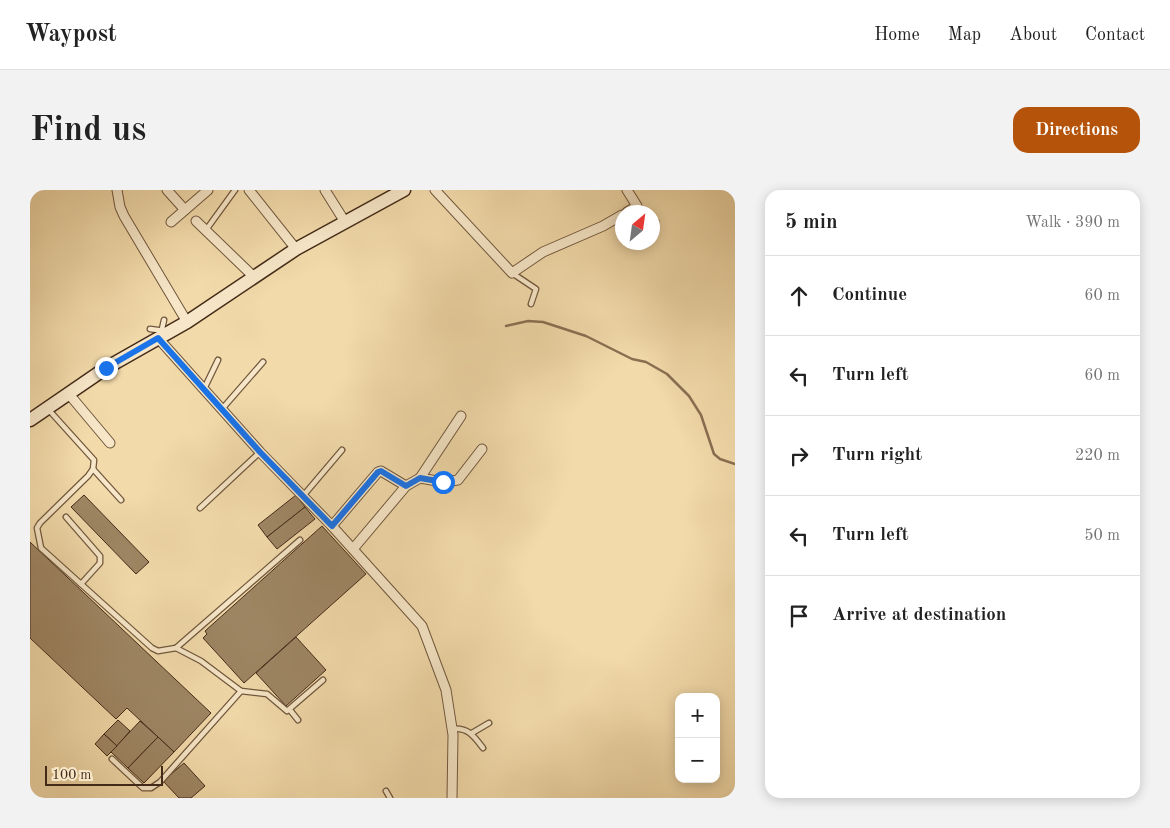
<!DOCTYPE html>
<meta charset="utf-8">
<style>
body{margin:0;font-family:"Old Standard TT",serif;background:#f2f2f2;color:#222}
.controls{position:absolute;right:15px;bottom:15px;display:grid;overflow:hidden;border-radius:10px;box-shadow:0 2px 12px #0003}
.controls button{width:45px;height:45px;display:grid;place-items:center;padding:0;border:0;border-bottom:1px solid #e0e0e0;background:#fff;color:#222;font:25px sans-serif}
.compass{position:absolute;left:585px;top:15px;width:45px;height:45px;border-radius:50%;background:#fff;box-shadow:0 2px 12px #0003;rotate:29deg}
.scale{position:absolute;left:15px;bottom:12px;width:118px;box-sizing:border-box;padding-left:5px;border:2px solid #442b19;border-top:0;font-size:14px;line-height:18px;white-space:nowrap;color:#442b19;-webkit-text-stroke:4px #f7e7c8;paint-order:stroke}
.stop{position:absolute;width:15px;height:15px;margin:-11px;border:4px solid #1a73e8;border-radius:50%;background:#fff}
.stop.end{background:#1a73e8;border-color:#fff;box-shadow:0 1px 5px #0008}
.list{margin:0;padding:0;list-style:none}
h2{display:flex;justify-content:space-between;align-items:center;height:65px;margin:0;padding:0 20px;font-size:21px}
h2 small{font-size:16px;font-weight:400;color:#767676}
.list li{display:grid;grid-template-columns:32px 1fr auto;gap:15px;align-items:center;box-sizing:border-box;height:80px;padding:0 20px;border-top:1px solid #e0e0e0}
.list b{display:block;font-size:19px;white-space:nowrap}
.list em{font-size:16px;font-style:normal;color:#767676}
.icon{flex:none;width:28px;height:28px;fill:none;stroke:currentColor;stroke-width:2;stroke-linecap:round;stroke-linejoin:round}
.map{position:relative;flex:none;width:705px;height:608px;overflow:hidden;border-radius:15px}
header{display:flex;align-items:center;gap:30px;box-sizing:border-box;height:70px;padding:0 25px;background:#fff;border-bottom:1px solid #e0e0e0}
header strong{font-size:24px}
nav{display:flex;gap:28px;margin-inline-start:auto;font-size:18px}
.intro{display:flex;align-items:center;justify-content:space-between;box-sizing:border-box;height:120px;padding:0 30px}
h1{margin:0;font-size:35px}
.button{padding:12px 22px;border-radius:15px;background:#b45309;color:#fff;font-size:18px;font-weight:700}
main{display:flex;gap:30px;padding:0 30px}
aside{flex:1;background:#fff;border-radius:15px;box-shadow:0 2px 12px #0003}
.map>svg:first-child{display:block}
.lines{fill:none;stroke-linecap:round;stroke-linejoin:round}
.stream{stroke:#897053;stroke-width:2.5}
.building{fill:#9e8664;stroke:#442b19}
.lane-casing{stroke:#70573d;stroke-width:7}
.street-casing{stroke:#70573d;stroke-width:11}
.secondary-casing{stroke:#442b19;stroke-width:15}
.lane{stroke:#f7e7c8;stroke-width:4.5}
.street{stroke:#f7e7c8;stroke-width:9}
.secondary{stroke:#f7e7c8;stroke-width:12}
.route{stroke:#1a73e8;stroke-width:6}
</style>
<header>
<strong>Waypost</strong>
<nav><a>Home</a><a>Map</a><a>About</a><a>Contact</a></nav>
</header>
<div class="intro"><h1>Find us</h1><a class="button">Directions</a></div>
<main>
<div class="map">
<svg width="705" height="608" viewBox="0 0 705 608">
<rect width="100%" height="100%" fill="#f2daaa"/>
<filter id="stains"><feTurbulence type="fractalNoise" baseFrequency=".004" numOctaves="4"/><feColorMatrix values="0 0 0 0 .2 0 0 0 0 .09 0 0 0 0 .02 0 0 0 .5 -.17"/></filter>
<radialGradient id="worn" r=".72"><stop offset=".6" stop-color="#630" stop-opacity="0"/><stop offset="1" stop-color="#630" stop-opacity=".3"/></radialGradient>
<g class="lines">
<polyline class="stream" points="476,136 498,131 513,132 556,146 602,169 616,172 637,184 659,206 671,225 684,264 690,269 705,274"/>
</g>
<g class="building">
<polygon points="54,305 119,372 106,384 41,317"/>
<polygon points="266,305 275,317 237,347 228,335"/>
<polygon points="275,317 285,329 247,359 237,347"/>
<polygon points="292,336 336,384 214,493 173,448 177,444 175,441"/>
<polygon points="0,352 181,523 144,562 97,518 86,529 0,448"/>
<polygon points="266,447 296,480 256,516 226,483"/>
<polygon points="88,530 100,541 87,556 74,544"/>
<polygon points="110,531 128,547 98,578 81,562"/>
<polygon points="74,544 87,556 77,566 65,554"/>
<polygon points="128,547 144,562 114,593 98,578"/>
<polygon points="154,573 175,596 161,608 149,608 133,591"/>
</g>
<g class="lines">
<g class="lane-casing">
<g id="lane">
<polyline points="607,16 614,22"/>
<polyline points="622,30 626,32"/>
<polyline points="176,40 205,0"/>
<polyline points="482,83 506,99 501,114"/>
<polyline points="120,139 135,141"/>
<polyline points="132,139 134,130"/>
<polyline points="174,199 188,170"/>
<polyline points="18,219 64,270 63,279 58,286 10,333 7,338 11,358 122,458 128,461 146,458 270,350"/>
<polyline points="192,219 233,172"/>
<polyline points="63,279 91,310"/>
<polyline points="273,306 312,260"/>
<polyline points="170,318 230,262"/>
<polyline points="36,327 70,366 70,373 51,394"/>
<polyline points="146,458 171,471 211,501 237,504 257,521 293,490"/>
<polyline points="260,520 268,530"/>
<path d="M 422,539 C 438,537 444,546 453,558"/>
<polyline points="442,543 459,533"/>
<polyline points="82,569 113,598 121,598 130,592 211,501"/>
<polyline points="356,601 360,608"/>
</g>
</g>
<g class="street-casing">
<g id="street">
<polyline points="87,0 90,17 94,26 157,132"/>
<polyline points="137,0 155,20"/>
<polyline points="219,0 266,59"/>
<polyline points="295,0 315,32"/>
<polyline points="405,0 482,83 513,62 573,36 592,25"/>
<polyline points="597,0 607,16 597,22"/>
<polyline points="166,31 223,86"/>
<polyline points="141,32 178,0"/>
<polyline points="128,148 230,262 302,336 392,436 416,500 423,545 422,608"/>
<polyline points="38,203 80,253"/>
<polyline points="390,288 413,292 428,290 452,259"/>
<polyline points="302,336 348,282 351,281 376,296"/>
<polyline points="323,359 376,296 390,288 431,226"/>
</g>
</g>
<g class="secondary-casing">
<polyline id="secondary" points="0,230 76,178 157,132 266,59 374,0"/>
</g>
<use href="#lane" class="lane"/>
<use href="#street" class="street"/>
<use href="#secondary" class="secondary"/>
</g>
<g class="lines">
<polyline class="route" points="76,178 128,148 230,262 302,336 348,282 351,281 376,296 390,288 413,292"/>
</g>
<rect width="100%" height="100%" filter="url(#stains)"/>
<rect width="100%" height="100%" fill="url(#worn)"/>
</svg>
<div class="controls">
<button>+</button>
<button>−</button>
</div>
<svg class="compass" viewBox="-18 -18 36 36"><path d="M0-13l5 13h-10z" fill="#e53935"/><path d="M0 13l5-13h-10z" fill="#767676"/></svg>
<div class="scale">100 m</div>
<div class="stop" style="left:413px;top:292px"></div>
<div class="stop end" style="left:76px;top:178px"></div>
</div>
<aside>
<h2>5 min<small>Walk · 390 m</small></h2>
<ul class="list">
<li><svg class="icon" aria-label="ahead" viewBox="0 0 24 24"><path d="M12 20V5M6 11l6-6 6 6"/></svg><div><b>Continue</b></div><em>60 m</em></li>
<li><svg class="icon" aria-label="left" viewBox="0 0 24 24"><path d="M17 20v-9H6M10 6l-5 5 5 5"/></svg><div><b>Turn left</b></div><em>60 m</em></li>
<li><svg class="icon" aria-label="right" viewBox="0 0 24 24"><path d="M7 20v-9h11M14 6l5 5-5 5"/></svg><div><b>Turn right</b></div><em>220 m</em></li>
<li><svg class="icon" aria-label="left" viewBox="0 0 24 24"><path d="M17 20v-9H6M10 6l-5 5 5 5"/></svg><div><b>Turn left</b></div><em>50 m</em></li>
<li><svg class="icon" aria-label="arrive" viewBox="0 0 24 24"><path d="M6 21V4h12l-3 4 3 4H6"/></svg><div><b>Arrive at destination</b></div></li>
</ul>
</aside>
</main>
